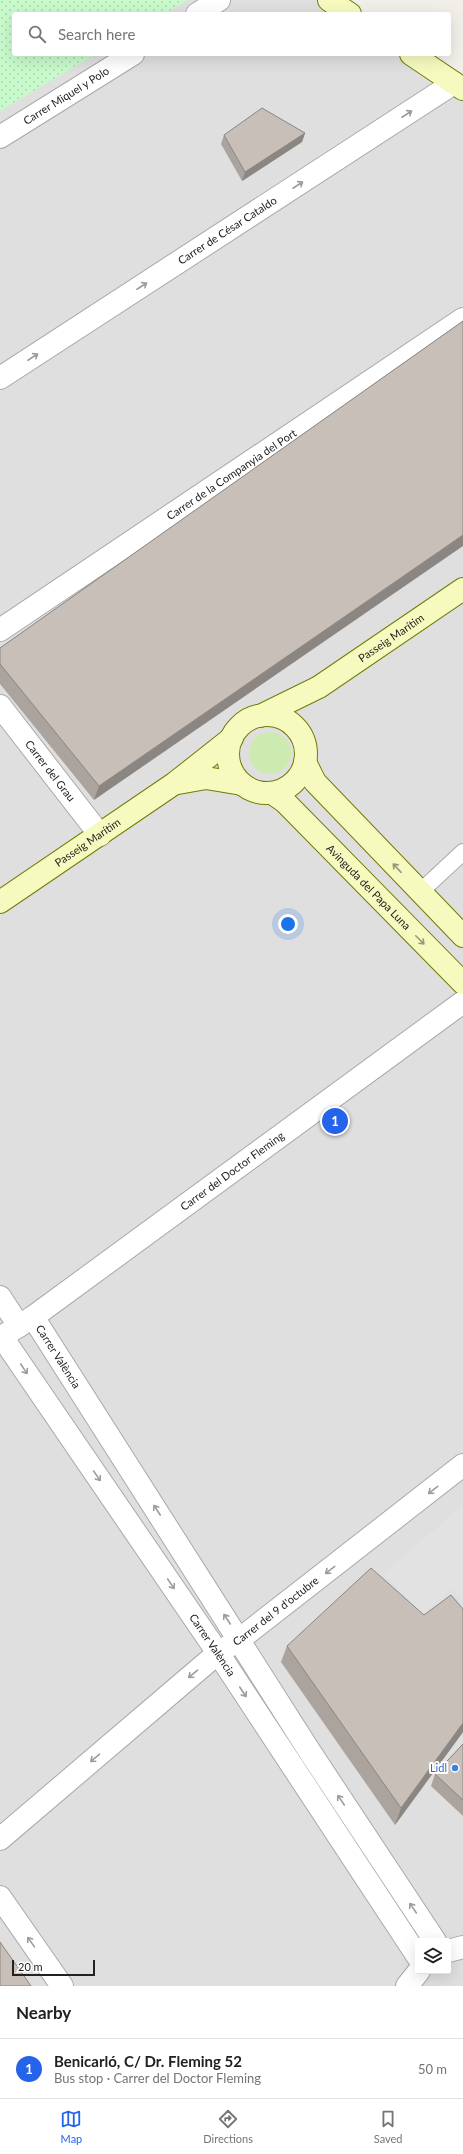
<!DOCTYPE html>
<meta charset="utf-8">
<style>
body{margin:0;font-family:Lato,sans-serif;background:#f2f2f2;color:#202124}
.controls{position:absolute;right:12px;bottom:12px;display:grid;overflow:hidden;border-radius:4px;box-shadow:0 4px 16px #0002}
.controls button{width:36px;height:36px;display:grid;place-items:center;padding:0;border:0;border-bottom:1px solid #e0e0e0;background:#fff;color:#202124;font:20px sans-serif}
.scale{position:absolute;left:12px;bottom:10px;width:83px;box-sizing:border-box;padding-left:4px;border:2px solid #222;border-top:0;font-size:11px;line-height:14px;white-space:nowrap;color:#222;-webkit-text-stroke:3px #fff;paint-order:stroke}
.you{position:absolute;left:288px;top:924px;width:14px;height:14px;margin:-10px;border:3px solid #fff;border-radius:50%;background:#1a73e8;box-shadow:0 0 0 6px #1a73e833}
.badge{display:grid;place-items:center;width:26px;height:26px;border-radius:50%;background:#2563eb;color:#fff;font-size:13px;font-weight:700}
.pin{position:absolute;translate:-50% -50%;border:2px solid #fff;box-shadow:0 1px 4px #0006}
.list{margin:0;padding:0;list-style:none}
h2{display:flex;justify-content:space-between;align-items:center;height:52px;margin:0;padding:0 16px;font-size:17px}
h2 small{font-size:13px;font-weight:400;color:#757577}
.list li{display:grid;grid-template-columns:26px 1fr auto;gap:12px;align-items:center;box-sizing:border-box;height:60px;padding:0 16px;border-top:1px solid #e0e0e0}
.list b{display:block;font-size:15px;white-space:nowrap}
.list p{margin:0;font-size:13px;white-space:nowrap;color:#757577}
.list em{font-size:13px;font-style:normal;color:#757577}
.icon{flex:none;width:22px;height:22px;fill:none;stroke:currentColor;stroke-width:2;stroke-linecap:round;stroke-linejoin:round}
.map{position:relative;flex:none;width:463px;height:1986px;overflow:hidden}
.search{position:absolute;background:#fff;box-shadow:0 4px 16px #0002;left:12px;right:12px;top:12px;height:44px;display:flex;align-items:center;gap:10px;box-sizing:border-box;padding:0 14px;border-radius:4px;color:#757577;font-size:15px}
.sheet{height:112px;background:#fff}
nav{display:flex;justify-content:space-around;align-items:center;box-sizing:border-box;height:56px;border-top:1px solid #e0e0e0;background:#fff;font-size:11px;color:#757577}
nav a{display:grid;justify-items:center;gap:2px}
nav .on{color:#2563eb}
.map>svg:first-child{display:block}
.residential{fill:#e0dfdf;fill-rule:evenodd}
.grass{fill:#cdebb0}
.park{fill:url(#park-dots)}
.parking{fill:#e2e2e2}
.lines{fill:none;stroke-linecap:round;stroke-linejoin:round}
.lane-casing{stroke:#a9a9a9;stroke-width:18}
.street-casing{stroke:#a9a9a9;stroke-width:24}
.secondary-casing{stroke:#707d05;stroke-width:24}
.lane{stroke:#fff;stroke-width:16}
.street{stroke:#fff;stroke-width:22}
.secondary{stroke:#f7fabf;stroke-width:22}
.wall{fill:#aba49e}
.shaded-wall{fill:#8b8681}
.building{fill:#c7bfb8;stroke:#8b8681}
.oneway{stroke:#9c9c9c}
.oneway2{stroke:#979978}
.shop-dot{fill:#3f7fe0;stroke:#fff;stroke-width:1.5}
.labels{text-anchor:middle;stroke-width:4;stroke-linejoin:round;paint-order:stroke}
.street-label{font-size:11px;fill:#222;stroke:#fff}
.shop-label{font-size:11px;fill:#366cbe;stroke:#fff;text-anchor:end}
</style>
<div class="map">
<svg width="463" height="1986" viewBox="0 0 463 1986">
<defs>
<pattern id="park-dots" width="8" height="8" patternUnits="userSpaceOnUse"><rect width="8" height="8" fill="#c8facc"/><path d="M2 2h.1M6 6h.1" fill="none" stroke="#acd6af" stroke-width="1.8" stroke-linecap="round"/></pattern>
</defs>
<rect width="100%" height="100%" fill="#f2efe9"/>
<path class="residential" d="M 0,0 L 319,0 L 340,14 L 14,14 L 14,54 L 398,54 L 463,99 L 463,1986 L 0,1986 ZM 418,1941 L 448,1941 L 448,1971 L 418,1971 Z"/>
<circle class="grass" cx="270" cy="753" r="21"/>
<polygon class="park" points="0,0 188,0 164,14 14,14 14,54 96,54 0,111"/>
<polygon class="parking" points="463,1505 463,1601 451,1589 421,1616 384,1573"/>
<g class="lines">
<g class="lane-casing">
<polyline id="lane" points="420,892 463,852"/>
</g>
<g class="street-casing">
<g id="street">
<polyline points="197,14 219,0"/>
<path id="s1" d="M 0,137 L 133,54"/>
<path id="s2" d="M 0,378 L 454,83"/>
<path id="s3" d="M 0,630 L 463,319"/>
<path id="s4" d="M 0,706 L 100,835"/>
<polyline points="0,1297 19,1326"/>
<path id="s5" d="M 33,1317 L 310,1752 L 435,1941"/>
<path id="s6" d="M 2,1337 L 218,1653 L 418,1957"/>
<path id="s7" d="M 0,1338 L 33,1317 L 463,1002"/>
<path id="s8" d="M 0,1839 L 218,1653 L 240,1639 L 463,1465"/>
<polyline points="0,1897 62,1986"/>
<polyline points="448,1951 463,1947"/>
<polyline points="407,1986 419,1971"/>
</g>
</g>
<g class="secondary-casing">
<g id="secondary">
<polyline points="329,0 350,14"/>
<polyline points="411,54 463,89"/>
<circle cx="267" cy="754" r="39"/>
<path id="s9" d="M 260,716 L 319,687 L 463,589"/>
<polyline points="305,762 315,782 463,936"/>
<polyline points="178,783 206,778 242,784"/>
<path id="s10" d="M 272,793 L 285,802 L 463,983"/>
<path id="s11" d="M 0,902 L 175,783 L 232,738"/>
</g>
</g>
<use href="#lane" class="lane"/>
<use href="#street" class="street"/>
<use href="#secondary" class="secondary"/>
</g>
<g class="wall">
<polygon points="305,133 302,142 242,181 221,144 224,135"/>
<polygon points="463,321 94,800 0,684 0,648"/>
<polygon points="463,1609 463,1732 395,1825 281,1662 287,1646 424,1615"/>
<polygon points="463,1744 463,1816 431,1786 435,1774"/>
</g>
<g class="shaded-wall">
<polygon points="305,133 302,142 242,181 245,172"/>
<polygon points="463,535 463,546 94,800 99,786"/>
<polygon points="463,1723 463,1732 395,1825 401,1808"/>
</g>
<g class="building">
<polygon points="262,108 305,133 245,172 224,135"/>
<polygon points="463,321 463,535 99,786 0,664 0,648"/>
<polygon points="371,1568 424,1615 451,1595 463,1609 463,1723 401,1808 287,1646"/>
<polygon points="463,1744 463,1800 435,1774"/>
<polygon points="0,1942 31,1986 0,1986"/>
</g>
<defs><path id="oneway-shaft" d="M-6 0H5M1.5-3L5.5 0L1.5 3" fill="none" stroke-width="1.6" stroke-linecap="round" stroke-linejoin="round"/></defs>
<g class="oneway">
<use href="#oneway-shaft" transform="translate(407 114) rotate(-33)"/>
<use href="#oneway-shaft" transform="translate(298 185) rotate(-33)"/>
<use href="#oneway-shaft" transform="translate(142 286) rotate(-33)"/>
<use href="#oneway-shaft" transform="translate(33 357) rotate(-33)"/>
<use href="#oneway-shaft" transform="translate(24 1369) rotate(56)"/>
<use href="#oneway-shaft" transform="translate(97 1476) rotate(56)"/>
<use href="#oneway-shaft" transform="translate(433 1490) rotate(142)"/>
<use href="#oneway-shaft" transform="translate(157 1510) rotate(-123)"/>
<use href="#oneway-shaft" transform="translate(330 1570) rotate(142)"/>
<use href="#oneway-shaft" transform="translate(171 1584) rotate(56)"/>
<use href="#oneway-shaft" transform="translate(227 1619) rotate(-123)"/>
<use href="#oneway-shaft" transform="translate(193 1674) rotate(140)"/>
<use href="#oneway-shaft" transform="translate(243 1692) rotate(57)"/>
<use href="#oneway-shaft" transform="translate(95 1758) rotate(140)"/>
<use href="#oneway-shaft" transform="translate(341 1800) rotate(-124)"/>
<use href="#oneway-shaft" transform="translate(413 1908) rotate(-124)"/>
<use href="#oneway-shaft" transform="translate(31 1942) rotate(-125)"/>
</g>
<g class="oneway2">
<use href="#oneway-shaft" transform="translate(397 868) rotate(-133)"/>
<use href="#oneway-shaft" transform="translate(420 940) rotate(45)"/>
</g>
<circle class="shop-dot" cx="455" cy="1768" r="4"/>
<g class="labels">
<g class="street-label">
<text dy="4" stroke="none"><textPath href="#s1" startOffset="78">Carrer Miquel y Polo</textPath></text>
<text dy="4" stroke="none"><textPath href="#s2" startOffset="271">Carrer de César Cataldo</textPath></text>
<text dy="4" stroke="none"><textPath href="#s3" startOffset="279">Carrer de la Companyia del Port</textPath></text>
<text dy="4" stroke="none"><textPath href="#s9" startOffset="153">Passeig Marítim</textPath></text>
<text dy="4" stroke="none"><textPath href="#s4" startOffset="82">Carrer del Grau</textPath></text>
<text dy="4" stroke="none"><textPath href="#s11" startOffset="106">Passeig Marítim</textPath></text>
<text dy="4" stroke="none"><textPath href="#s10" startOffset="135">Avinguda del Papa Luna</textPath></text>
<text dy="4" stroke="none"><textPath href="#s7" startOffset="286">Carrer del Doctor Fleming</textPath></text>
<text dy="4" stroke="none"><textPath href="#s5" startOffset="47">Carrer València</textPath></text>
<text dy="4" stroke="none"><textPath href="#s8" startOffset="358">Carrer del 9 d'octubre</textPath></text>
<text dy="4" stroke="none"><textPath href="#s6" startOffset="373">Carrer València</textPath></text>
</g>
<g class="shop-label">
<text x="447" y="1772">Lidl</text>
</g>
</g>
</svg>
<div class="controls">
<button><svg class="icon" aria-label="layers" viewBox="0 0 24 24"><path d="M12 4l9 5-9 5-9-5zM3 14l9 5 9-5"/></svg></button>
</div>
<div class="scale">20 m</div>
<div class="you"></div>
<div class="pin badge" style="left:335px;top:1121px">1</div>
<div class="search"><svg class="icon" aria-label="search" viewBox="0 0 24 24"><circle cx="10" cy="10" r="6"/><path d="M15 15l6 6"/></svg>Search here</div>
</div>
<section class="sheet">
<h2>Nearby<small></small></h2>
<ul class="list">
<li><span class="badge">1</span><div><b>Benicarló, C/ Dr. Fleming 52</b><p>Bus stop · Carrer del Doctor Fleming</p></div><em>50 m</em></li>
</ul>
</section>
<nav>
<a class="on"><svg class="icon" aria-label="map" viewBox="0 0 24 24"><path d="M3 6l6-2 6 2 6-2v14l-6 2-6-2-6 2zM9 4v14M15 6v14"/></svg>Map</a>
<a><svg class="icon" aria-label="directions" viewBox="0 0 24 24"><path d="M12 3l9 9-9 9-9-9zM9 14v-3h6M13 9l2 2-2 2"/></svg>Directions</a>
<a><svg class="icon" aria-label="saved" viewBox="0 0 24 24"><path d="M7 4h10v16l-5-4-5 4z"/></svg>Saved</a>
</nav>
